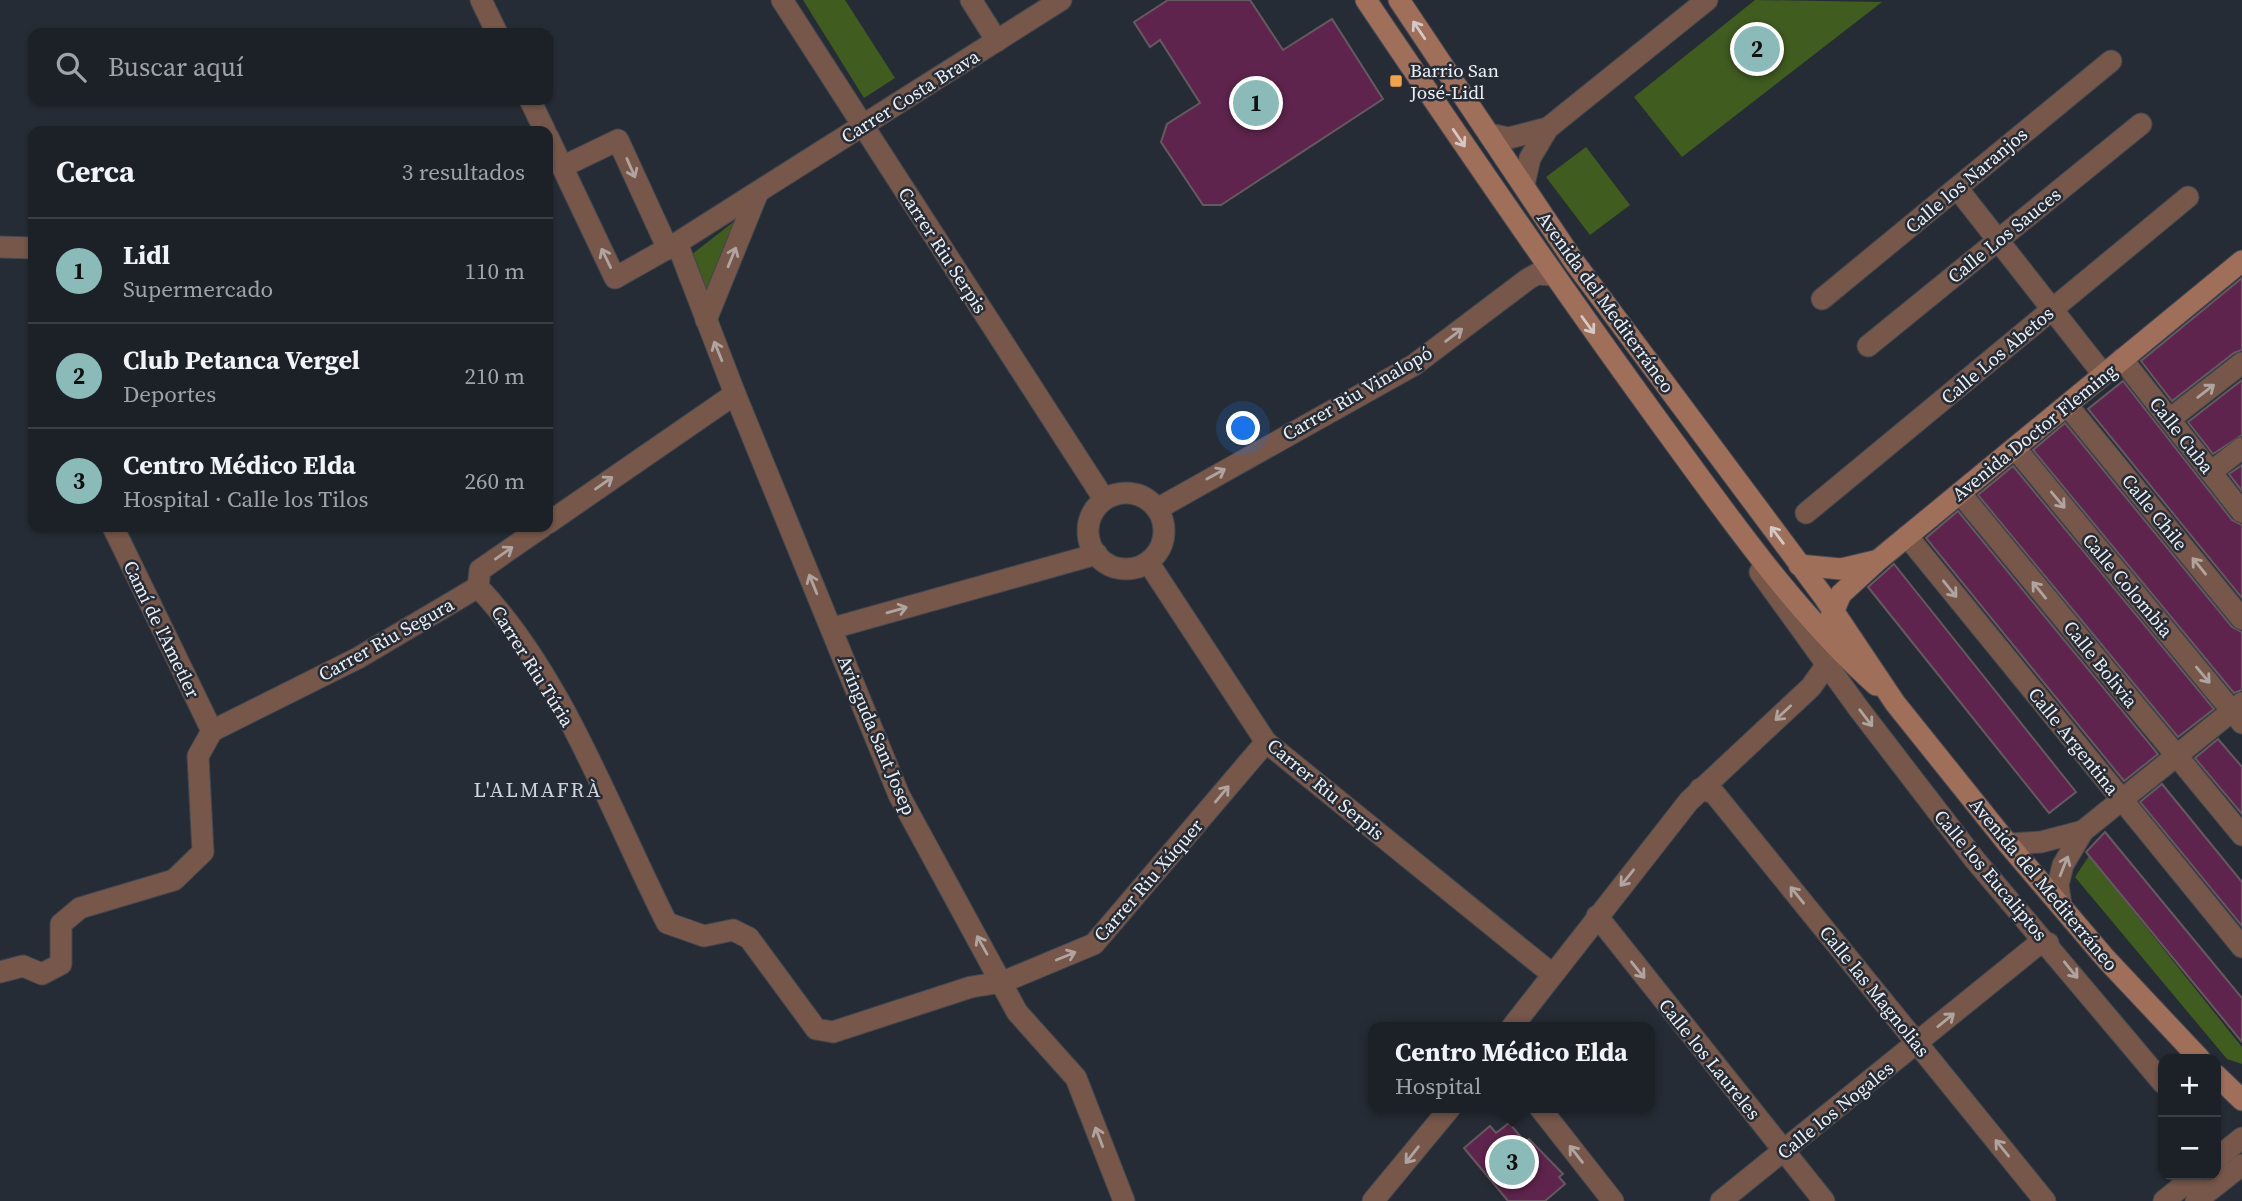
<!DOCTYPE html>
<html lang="es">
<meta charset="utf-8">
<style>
body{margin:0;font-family:"Source Serif 4",serif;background:#252930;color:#f1f3f6}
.controls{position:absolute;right:21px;bottom:21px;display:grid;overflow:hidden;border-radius:14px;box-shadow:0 2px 5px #0004}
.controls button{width:63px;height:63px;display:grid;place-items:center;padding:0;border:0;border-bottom:2px solid #3a3e45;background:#1c2128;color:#f1f3f6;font:35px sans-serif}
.you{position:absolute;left:1244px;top:429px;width:24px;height:24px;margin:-18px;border:5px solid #fff;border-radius:50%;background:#1a73e8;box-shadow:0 0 0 10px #1a73e833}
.badge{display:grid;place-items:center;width:46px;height:46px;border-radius:50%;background:#8bbbb9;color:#111;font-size:23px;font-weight:700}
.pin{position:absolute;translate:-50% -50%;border:4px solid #fff;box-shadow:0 2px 7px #0006}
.popup{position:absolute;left:1368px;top:1022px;width:287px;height:91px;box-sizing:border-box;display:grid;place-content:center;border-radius:14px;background:#1c2128;filter:drop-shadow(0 2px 5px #0005);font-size:23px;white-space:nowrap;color:#a0a3a8}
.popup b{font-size:26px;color:#f1f3f6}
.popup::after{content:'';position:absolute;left:50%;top:100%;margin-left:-14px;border:14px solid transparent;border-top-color:#1c2128}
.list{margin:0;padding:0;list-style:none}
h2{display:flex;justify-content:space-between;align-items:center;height:91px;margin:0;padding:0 28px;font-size:30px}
h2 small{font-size:23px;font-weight:400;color:#a0a3a8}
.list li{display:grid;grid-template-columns:46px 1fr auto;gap:21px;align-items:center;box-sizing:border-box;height:105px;padding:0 28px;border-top:2px solid #3a3e45}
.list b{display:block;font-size:26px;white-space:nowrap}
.list p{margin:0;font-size:23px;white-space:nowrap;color:#a0a3a8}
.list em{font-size:23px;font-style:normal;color:#a0a3a8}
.icon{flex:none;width:38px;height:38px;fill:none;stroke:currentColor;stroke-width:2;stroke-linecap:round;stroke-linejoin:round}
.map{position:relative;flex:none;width:2242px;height:1201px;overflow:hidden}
.search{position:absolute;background:#1c2128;box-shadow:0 2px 5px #0004;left:28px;top:28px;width:525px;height:77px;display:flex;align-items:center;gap:18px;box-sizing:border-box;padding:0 24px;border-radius:14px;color:#a0a3a8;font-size:26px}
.panel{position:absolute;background:#1c2128;box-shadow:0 2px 5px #0004;left:28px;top:126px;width:525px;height:406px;border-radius:14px}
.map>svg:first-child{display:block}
.green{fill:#405c1f}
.building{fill:#5f244d;stroke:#655960;stroke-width:2}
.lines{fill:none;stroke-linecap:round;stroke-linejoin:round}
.street-casing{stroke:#424750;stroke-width:23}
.secondary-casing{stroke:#424750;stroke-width:23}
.street{stroke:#76574a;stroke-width:21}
.secondary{stroke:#9f6f5a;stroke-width:21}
.oneway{stroke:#d4c9c6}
.oneway2{stroke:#b0a4a0}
.poi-dot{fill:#f5a246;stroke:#262c35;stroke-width:2.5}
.labels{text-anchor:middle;stroke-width:5;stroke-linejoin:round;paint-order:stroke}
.poi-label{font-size:19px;fill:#ebf0f5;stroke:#262c35;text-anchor:start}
.street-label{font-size:19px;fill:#ebf0f5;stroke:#262c35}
.neighbourhood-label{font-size:21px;letter-spacing:2px;fill:#cbd4df;stroke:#262c35}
</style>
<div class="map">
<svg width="2242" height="1201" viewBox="0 0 2242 1201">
<rect width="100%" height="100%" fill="#262c35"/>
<g class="green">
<polygon points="803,0 845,0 895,78 864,98"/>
<polygon points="1755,0 1882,2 1682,157 1634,97"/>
<polygon points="1586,147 1630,205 1590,235 1546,177"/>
<polygon points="736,220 709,295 691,255"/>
<polygon points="2089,856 2242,1047 2242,1064 2227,1059 2075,877"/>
</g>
<g class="building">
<polygon points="1168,0 1250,0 1283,50 1332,19 1383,99 1221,205 1203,205 1161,142 1167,124 1200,103 1160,40 1150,47 1134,22"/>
<polygon points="2242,278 2242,350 2234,353 2172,401 2141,361"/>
<polygon points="2242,380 2242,435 2213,454 2188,422"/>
<polygon points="2123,381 2232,520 2242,525 2242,598 2088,409"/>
<polygon points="2065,423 2232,627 2242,632 2242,690 2234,693 2033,450"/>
<polygon points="2242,465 2242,491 2229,474"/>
<polygon points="2013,466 2214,709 2178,737 1978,495"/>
<polygon points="1958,511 2158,754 2124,781 1926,538"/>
<polygon points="1894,564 2076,792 2049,813 1868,587"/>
<polygon points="2218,739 2242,767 2242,814 2195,758"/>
<polygon points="2162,784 2242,882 2242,926 2140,802"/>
<polygon points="2105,832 2242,998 2242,1042 2086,852"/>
<polygon points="1509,1123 1525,1142 1529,1139 1563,1174 1559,1177 1565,1184 1545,1201 1508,1201 1464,1148 1490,1126 1496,1133"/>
</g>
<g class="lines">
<g class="street-casing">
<g id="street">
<polyline points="481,0 497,33"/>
<polyline points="782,0 1104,499"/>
<polyline points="971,0 997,41"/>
<polyline points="530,100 545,131"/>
<polyline points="1489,134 1509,138 1548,128"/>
<polyline points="548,137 615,278 677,243 1061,0"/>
<polyline points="562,167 618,140 668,249"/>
<polyline points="1524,185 1530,158 1548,128 1707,0"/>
<polyline points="1957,188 2103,374"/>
<polyline points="677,243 735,394 899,795 1017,1012 1076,1078 1124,1201"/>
<polyline points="0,247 33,248"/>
<polyline points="1822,299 2111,61"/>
<polyline points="706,320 758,192"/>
<polyline points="1868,346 2141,124"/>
<polyline points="2122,359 2242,512"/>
<polyline points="2067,405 2242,619"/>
<polyline points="2170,419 2242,363"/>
<polyline points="2015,448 2242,723"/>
<polyline points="2211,472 2242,448"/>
<polyline points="1960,493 2242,835"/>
<circle cx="1126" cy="531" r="38"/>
<polyline points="1157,509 1414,365 1528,279 1537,274 1552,275"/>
<polyline points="1806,513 2188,197"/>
<polyline points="548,523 735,394"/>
<polyline points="113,527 212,731"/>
<polyline points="1907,536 2242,947"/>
<polyline points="1148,562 1266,742 1552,974"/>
<polyline points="1760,572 1859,709 1975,860 2163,1083"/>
<path d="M 478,587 C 563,676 611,813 667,923 L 704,936 L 733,930 L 749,938 L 816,1029 L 833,1032 L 971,987 L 1003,982 L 1094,944 L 1266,742"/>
<polyline points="478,587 480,570 542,527"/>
<polyline points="833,632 840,626 1097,554"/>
<polyline points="212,731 358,658 478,587"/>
<polyline points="1700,789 1714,793 2045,1201"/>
<polyline points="2008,844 2041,842 2083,831"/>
<polyline points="2061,905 2058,885 2063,865 2083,831 2242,703"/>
<polyline points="1597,916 1824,1201"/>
<polyline points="0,972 23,966 42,974 61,964 61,924 80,908 174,880 203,852 198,756 212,731"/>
<polyline points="1512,1027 1689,801 1811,687 1823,670 1828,651"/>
<polyline points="1540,1108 1613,1201"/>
<polyline points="2216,1159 2242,1138"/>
<polyline points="1373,1201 1450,1108"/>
<polyline points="1721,1201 2036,946 2048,943"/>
<polyline points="2164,1201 2196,1175"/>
<polyline points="2196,1201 2242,1165"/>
</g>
</g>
<g class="secondary-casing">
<g id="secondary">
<path d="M 1366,0 C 1463,144 1561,287 1663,427 C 1729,517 1793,610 1876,685"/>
<polyline points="1399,0 1575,263 1824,597 1895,703 2008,844 2106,959 2200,1059"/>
<polyline points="1799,565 1841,569 1875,561"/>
<polyline points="1830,619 1841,594 1877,561 2242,261"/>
<polyline points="2216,1075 2242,1100"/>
</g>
</g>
<use href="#street" class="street"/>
<use href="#secondary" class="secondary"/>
</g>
<defs><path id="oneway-shaft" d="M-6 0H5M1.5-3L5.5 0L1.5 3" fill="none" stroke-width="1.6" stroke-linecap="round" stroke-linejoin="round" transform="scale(1.75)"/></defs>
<g class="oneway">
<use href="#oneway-shaft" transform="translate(1419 30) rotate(-124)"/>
<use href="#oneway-shaft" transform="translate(1459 138) rotate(56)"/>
<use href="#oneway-shaft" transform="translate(1588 325) rotate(54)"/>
<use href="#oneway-shaft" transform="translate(1777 535) rotate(-127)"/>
</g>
<g class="oneway2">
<use href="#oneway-shaft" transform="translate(631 168) rotate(66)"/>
<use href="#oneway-shaft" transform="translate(732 257) rotate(-68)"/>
<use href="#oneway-shaft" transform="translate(606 258) rotate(-116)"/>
<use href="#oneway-shaft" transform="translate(1454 335) rotate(-37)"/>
<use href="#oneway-shaft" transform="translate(718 351) rotate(-112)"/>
<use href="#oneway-shaft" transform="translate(2206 391) rotate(-38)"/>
<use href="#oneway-shaft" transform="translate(1216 474) rotate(-29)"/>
<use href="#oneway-shaft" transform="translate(604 483) rotate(-35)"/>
<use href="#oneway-shaft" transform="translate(2058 500) rotate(50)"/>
<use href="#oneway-shaft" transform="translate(504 553) rotate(-35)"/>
<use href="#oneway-shaft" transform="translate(2199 566) rotate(-129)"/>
<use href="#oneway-shaft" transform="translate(813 584) rotate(-112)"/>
<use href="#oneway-shaft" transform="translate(1950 589) rotate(51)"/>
<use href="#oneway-shaft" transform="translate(2039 590) rotate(-129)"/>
<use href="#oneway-shaft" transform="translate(897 610) rotate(-16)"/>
<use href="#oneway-shaft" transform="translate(2203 675) rotate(50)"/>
<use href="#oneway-shaft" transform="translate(1783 713) rotate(137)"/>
<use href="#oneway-shaft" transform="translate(1866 718) rotate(53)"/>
<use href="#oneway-shaft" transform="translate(1222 794) rotate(-50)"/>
<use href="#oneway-shaft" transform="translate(2064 866) rotate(-68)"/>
<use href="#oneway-shaft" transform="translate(1627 878) rotate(129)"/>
<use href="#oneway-shaft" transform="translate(1797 895) rotate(-129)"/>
<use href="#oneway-shaft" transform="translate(982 945) rotate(-119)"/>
<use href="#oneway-shaft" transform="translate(1066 956) rotate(-22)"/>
<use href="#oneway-shaft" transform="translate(1638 970) rotate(51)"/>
<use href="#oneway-shaft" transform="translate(2071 970) rotate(51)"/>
<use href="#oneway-shaft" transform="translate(1946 1020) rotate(-39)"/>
<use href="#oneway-shaft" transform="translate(1099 1137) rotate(-111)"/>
<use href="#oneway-shaft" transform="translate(2002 1148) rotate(-129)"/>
<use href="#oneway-shaft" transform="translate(1576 1154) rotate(-128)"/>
<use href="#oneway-shaft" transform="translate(1412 1155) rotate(128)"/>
</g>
<rect class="poi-dot" x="1389" y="74" width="14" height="14" rx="3.5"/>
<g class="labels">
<g class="poi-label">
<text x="1410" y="77">Barrio San<tspan x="1410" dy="22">José-Lidl</tspan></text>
</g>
<g class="street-label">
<text transform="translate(910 96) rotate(-32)" y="7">Carrer Costa Brava</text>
<text transform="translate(1966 180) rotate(-40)" y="7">Calle los Naranjos</text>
<text transform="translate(2004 235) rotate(-39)" y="7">Calle Los Sauces</text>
<text transform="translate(943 250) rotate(57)" y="7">Carrer Riu Serpis</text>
<text transform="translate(1606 302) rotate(54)" y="7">Avenida del Mediterráneo</text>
<text transform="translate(1997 355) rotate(-40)" y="7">Calle Los Abetos</text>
<text transform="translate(1357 393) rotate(-30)" y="7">Carrer Riu Vinalopó</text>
<text transform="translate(2034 432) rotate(-39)" y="7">Avenida Doctor Fleming</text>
<text transform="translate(2182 435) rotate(52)" y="7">Calle Cuba</text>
<text transform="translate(2155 512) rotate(51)" y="7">Calle Chile</text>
<text transform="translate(2128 585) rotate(50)" y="7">Calle Colombia</text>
<text transform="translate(162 629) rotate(64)" y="7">Camí de l'Ametler</text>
<text transform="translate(386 639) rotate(-29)" y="7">Carrer Riu Segura</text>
<text transform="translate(2101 664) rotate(51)" y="7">Calle Bolivia</text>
<text transform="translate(533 666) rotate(58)" y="7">Carrer Riu Túria</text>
<text transform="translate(877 735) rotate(67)" y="7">Avinguda Sant Josep</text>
<text transform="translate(2074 741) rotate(51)" y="7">Calle Argentina</text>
<text transform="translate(1326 789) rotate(40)" y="7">Carrer Riu Serpis</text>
<text transform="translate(1991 875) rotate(50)" y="7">Calle los Eucaliptos</text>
<text transform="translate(1148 880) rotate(-49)" y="7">Carrer Riu Xúquer</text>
<text transform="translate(2044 884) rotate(50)" y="7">Avenida del Mediterráneo</text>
<text transform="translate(1875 991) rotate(51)" y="7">Calle las Magnolias</text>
<text transform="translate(1710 1059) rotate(51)" y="7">Calle los Laureles</text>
<text transform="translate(1835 1110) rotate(-39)" y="7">Calle los Nogales</text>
</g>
<g class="neighbourhood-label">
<text x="538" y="797">L'ALMAFRÀ</text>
</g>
</g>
</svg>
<div class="controls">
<button>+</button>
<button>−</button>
</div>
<div class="you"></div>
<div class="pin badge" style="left:1256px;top:103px">1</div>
<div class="pin badge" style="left:1757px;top:49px">2</div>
<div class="pin badge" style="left:1512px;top:1162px">3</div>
<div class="popup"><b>Centro Médico Elda</b>Hospital</div>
<div class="search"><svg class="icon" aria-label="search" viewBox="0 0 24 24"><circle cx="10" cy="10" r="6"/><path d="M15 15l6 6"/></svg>Buscar aquí</div>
<section class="panel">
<h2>Cerca<small>3 resultados</small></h2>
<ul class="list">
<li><span class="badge">1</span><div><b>Lidl</b><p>Supermercado</p></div><em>110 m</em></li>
<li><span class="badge">2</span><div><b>Club Petanca Vergel</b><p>Deportes</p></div><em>210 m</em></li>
<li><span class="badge">3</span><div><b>Centro Médico Elda</b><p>Hospital · Calle los Tilos</p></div><em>260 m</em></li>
</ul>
</section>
</div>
